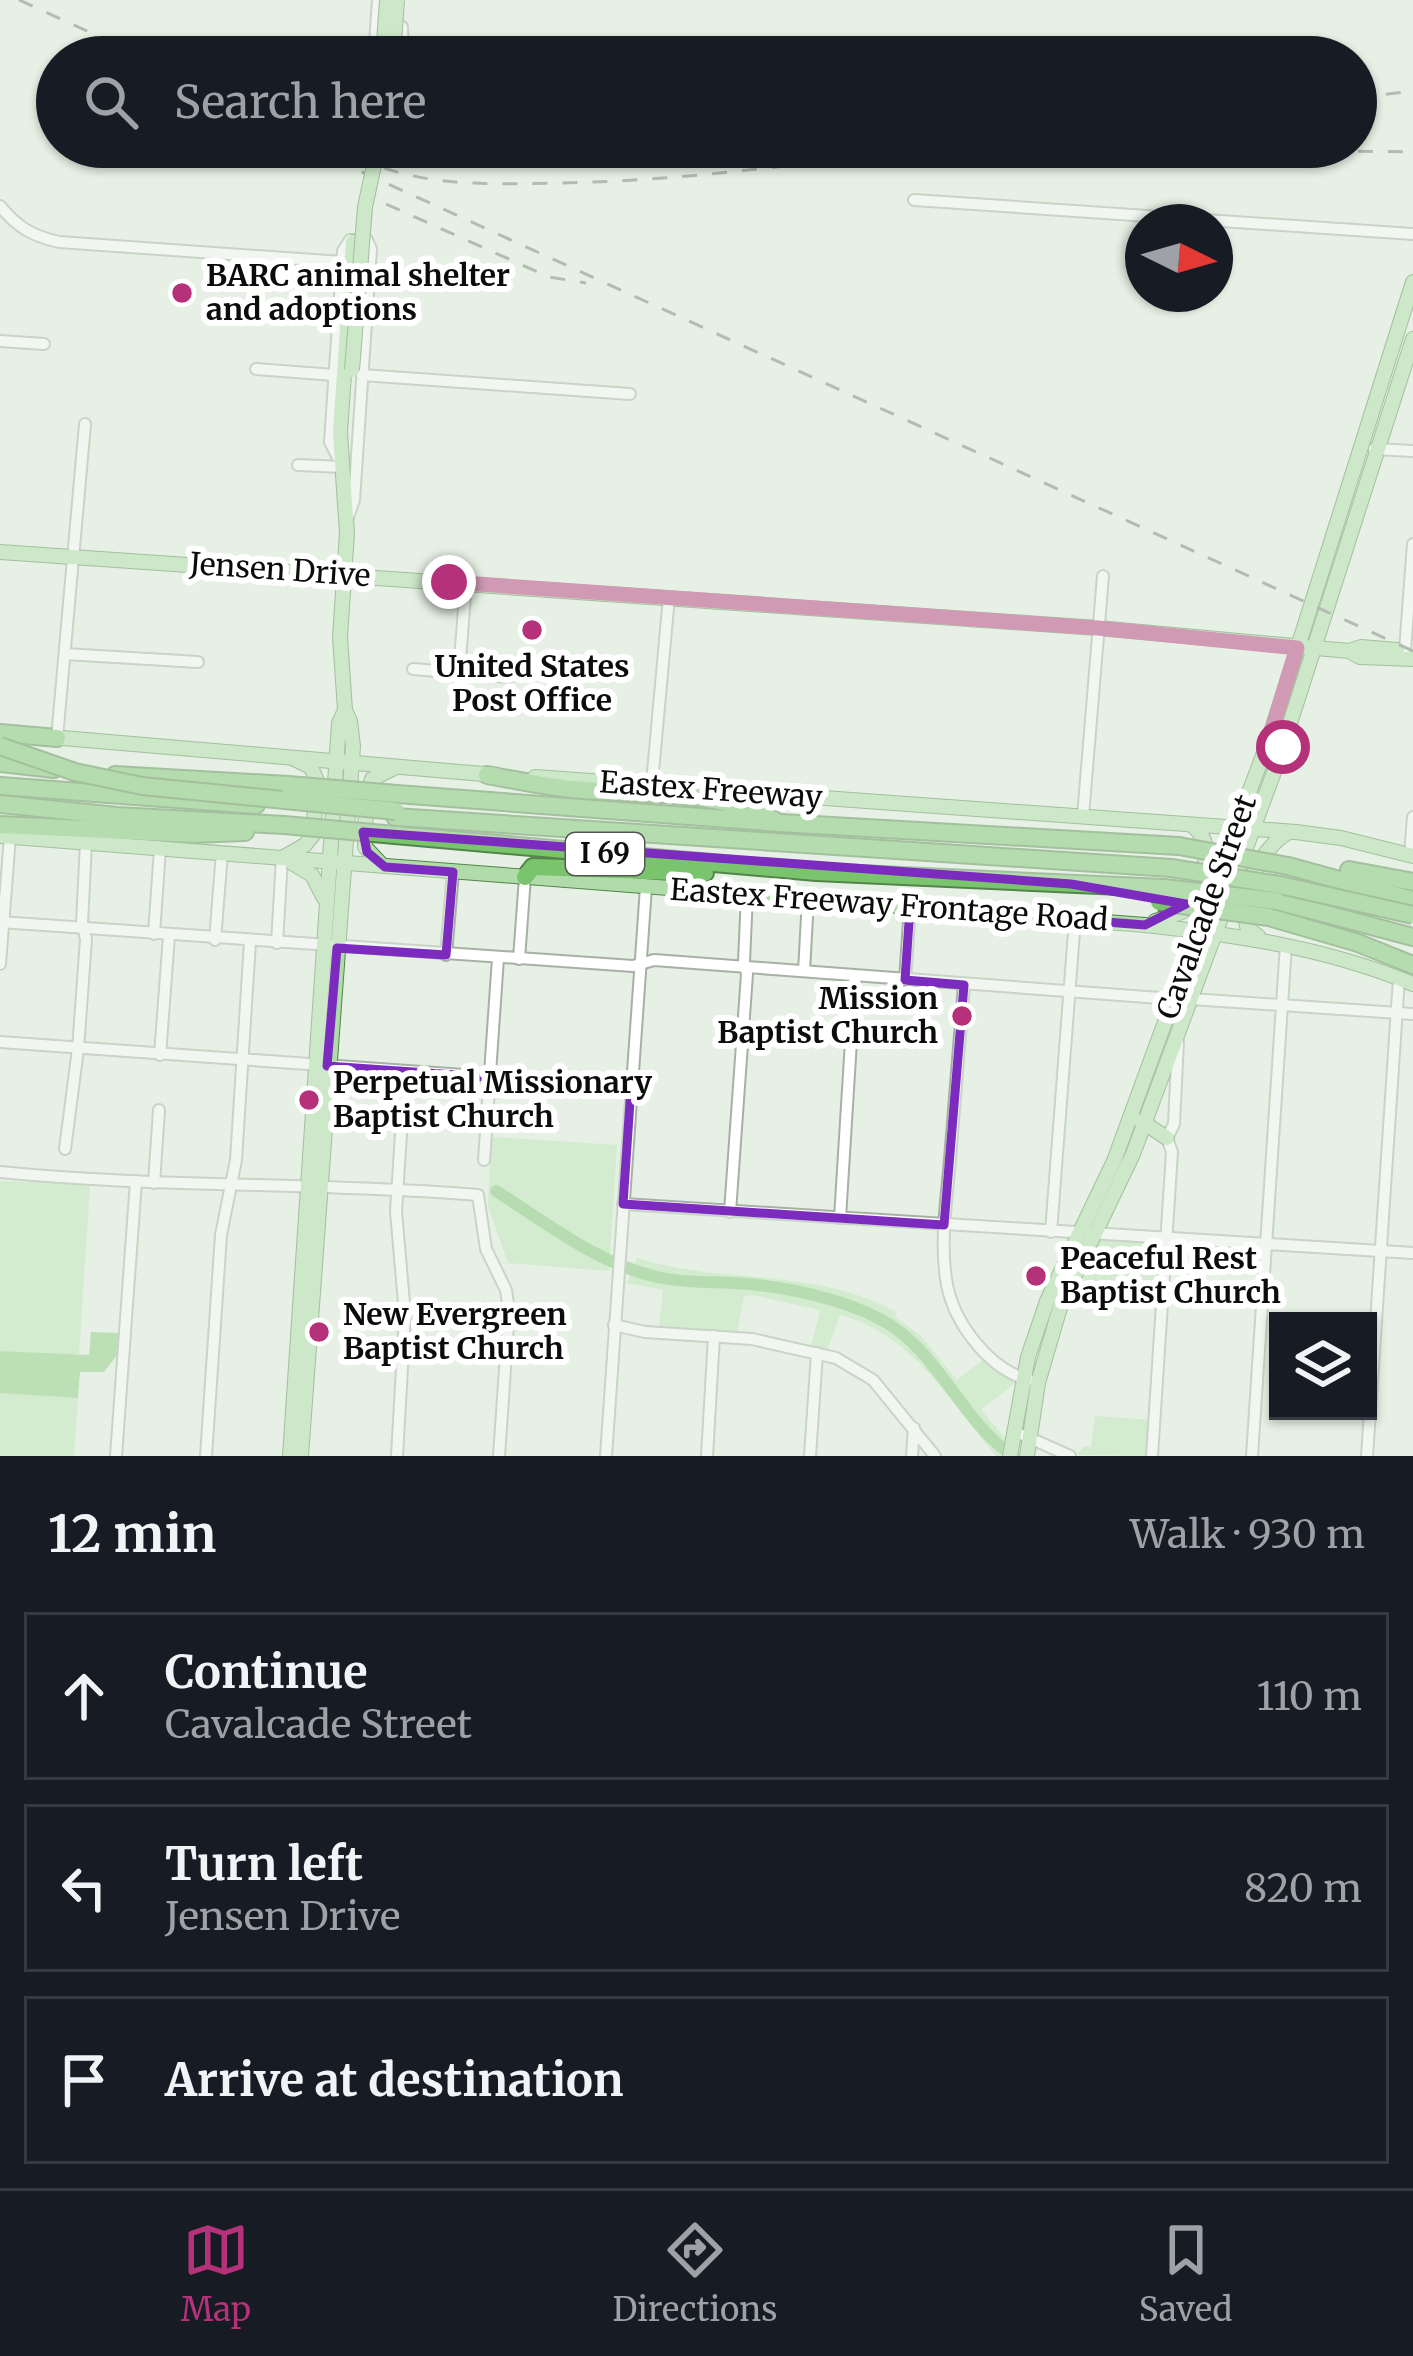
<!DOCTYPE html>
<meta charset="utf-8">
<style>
body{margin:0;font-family:Merriweather,serif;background:#242831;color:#f1f3f6}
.controls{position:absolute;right:36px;bottom:36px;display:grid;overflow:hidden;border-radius:0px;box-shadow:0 3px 9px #0004}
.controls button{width:108px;height:108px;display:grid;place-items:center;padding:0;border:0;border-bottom:3px solid #363941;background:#171b24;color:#f1f3f6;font:60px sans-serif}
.compass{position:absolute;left:1125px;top:204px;width:108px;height:108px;border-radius:50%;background:#171b24;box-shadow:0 3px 9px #0004;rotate:95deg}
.stop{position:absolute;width:36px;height:36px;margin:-27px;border:9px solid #b5327a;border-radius:50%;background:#fff}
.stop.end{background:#b5327a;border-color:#fff;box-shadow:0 3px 12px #0008}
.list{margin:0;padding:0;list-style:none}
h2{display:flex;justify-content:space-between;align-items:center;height:156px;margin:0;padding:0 48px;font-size:51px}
h2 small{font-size:39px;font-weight:400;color:#9ea1a6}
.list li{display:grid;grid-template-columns:78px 1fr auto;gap:36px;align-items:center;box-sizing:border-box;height:168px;margin:0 24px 24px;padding:0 24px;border:3px solid #363941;border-radius:0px}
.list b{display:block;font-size:45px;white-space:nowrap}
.list p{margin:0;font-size:39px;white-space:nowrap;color:#9ea1a6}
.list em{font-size:39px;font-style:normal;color:#9ea1a6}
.icon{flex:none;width:66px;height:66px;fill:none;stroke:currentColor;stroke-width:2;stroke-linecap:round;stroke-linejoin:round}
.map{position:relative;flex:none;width:1413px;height:1456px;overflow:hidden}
.search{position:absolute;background:#171b24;box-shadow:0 3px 9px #0004;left:36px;right:36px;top:36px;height:132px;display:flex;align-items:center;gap:30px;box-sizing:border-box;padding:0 42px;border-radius:66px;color:#9ea1a6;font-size:45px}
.sheet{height:732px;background:#171b24}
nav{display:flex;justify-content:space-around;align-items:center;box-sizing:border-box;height:168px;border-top:3px solid #363941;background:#171b24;font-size:33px;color:#9ea1a6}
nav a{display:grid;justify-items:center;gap:6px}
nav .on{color:#b5327a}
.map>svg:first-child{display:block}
.green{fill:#bce5b5}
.forest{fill:#89cb7e}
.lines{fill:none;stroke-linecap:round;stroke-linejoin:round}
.river{stroke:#81c376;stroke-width:12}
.minor-casing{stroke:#a7b0a5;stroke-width:14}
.major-casing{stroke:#53844b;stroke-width:16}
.highway-casing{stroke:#53844b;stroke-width:20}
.minor{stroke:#fff;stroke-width:10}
.major{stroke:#afdca8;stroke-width:14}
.highway{stroke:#7ac46e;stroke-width:16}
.rail{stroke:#757c74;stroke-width:3;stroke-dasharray:15 15;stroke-linecap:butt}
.major-bridge-casing{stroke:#53844b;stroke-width:16;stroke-linecap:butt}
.highway-bridge-casing{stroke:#53844b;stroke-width:20;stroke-linecap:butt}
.major-bridge{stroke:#afdca8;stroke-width:14}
.highway-bridge{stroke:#7ac46e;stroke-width:16}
.route{stroke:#b5327a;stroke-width:15}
.marked{fill:none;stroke:#7b2cbf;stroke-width:9;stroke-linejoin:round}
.poi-dot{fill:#b5327a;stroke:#fff;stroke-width:4.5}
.labels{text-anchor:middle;stroke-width:12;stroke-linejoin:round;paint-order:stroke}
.shield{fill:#fff;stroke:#545653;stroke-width:3}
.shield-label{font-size:27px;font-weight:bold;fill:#0a0d09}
.poi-label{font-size:30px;font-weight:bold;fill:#0a0d09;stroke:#fff;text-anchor:start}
.street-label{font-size:30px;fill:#0a0d09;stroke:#fff}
</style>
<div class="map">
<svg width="1413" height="1456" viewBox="0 0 1413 1456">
<rect width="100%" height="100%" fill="#e6f0e4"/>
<g class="green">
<polygon points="491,1137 617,1145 609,1271 508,1263 488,1206"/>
<polygon points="0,1181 90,1185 79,1355 0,1351"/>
<polygon points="1099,1239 1159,1242 1155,1302 1072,1298"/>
<path d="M 637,1258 C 721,1285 816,1267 896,1312 L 895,1317 L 920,1335 L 957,1380 L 987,1357 L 1016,1382 L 981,1410 L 1007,1440 L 1004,1456 L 996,1456 C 952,1403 911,1333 840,1315 L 827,1351 L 811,1347 L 820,1310 L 752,1295 L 744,1296 L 737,1332 L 659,1327 L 663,1290 L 627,1283 Z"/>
<polygon points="0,1393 78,1398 74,1456 0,1456"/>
<polygon points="1095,1416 1152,1420 1150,1456 1077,1455 1084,1446 1091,1447"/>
</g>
<polygon class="forest" points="91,1332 118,1333 117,1355 104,1372 80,1372 78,1398 0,1393 0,1351 89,1355"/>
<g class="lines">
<path class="river" d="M 496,1191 C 545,1222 598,1264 657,1277 C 686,1284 718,1281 748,1284 C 791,1288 842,1299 880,1319 C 938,1349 960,1420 1013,1456"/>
<g class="minor-casing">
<g id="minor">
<polyline points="377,16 402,27 403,57"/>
<polyline points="374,57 378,0"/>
<polyline points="914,200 1413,234"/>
<path d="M 0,206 C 17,227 32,236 59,242 L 342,262"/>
<polyline points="0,341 44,344"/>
<polyline points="256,369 334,375"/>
<polyline points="362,375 630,394"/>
<polyline points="1374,449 1413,451"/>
<polyline points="298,465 343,467 330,442 343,251 350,240 367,240 371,249 354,500 347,520"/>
<polyline points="1405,650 1413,544"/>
<polyline points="65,654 198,662"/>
<polyline points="413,669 509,677"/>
<polyline points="459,673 466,583"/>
<polyline points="57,738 85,424"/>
<polyline points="652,783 669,597"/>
<polyline points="1083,816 1103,576"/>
<polyline points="1410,855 1413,817"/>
<polyline points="0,922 633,966 654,960 1173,999"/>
<polyline points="154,934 160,849"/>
<polyline points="215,940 222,853"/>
<polyline points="277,943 282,858"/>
<polyline points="446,955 453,872"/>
<polyline points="519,959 525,877"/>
<polyline points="0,964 10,837"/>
<polyline points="804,971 808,899"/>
<polyline points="905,980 910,907"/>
<path d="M 964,985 C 959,1043 955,1101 950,1159 C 947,1198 940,1239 946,1279 C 952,1321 988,1369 1029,1380"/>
<polyline points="1191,999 1413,1014"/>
<polyline points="0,1042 631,1087"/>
<polyline points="160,1055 169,936"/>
<polyline points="65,1149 78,1049 86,939 82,923 86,843"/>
<polyline points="484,1160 498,958"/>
<path d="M 0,1172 C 160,1188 319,1182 478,1195 L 486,1249 L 506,1290 L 509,1311 L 499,1456"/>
<polyline points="154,1183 159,1110"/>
<polyline points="623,1204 1413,1253"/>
<polyline points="730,1212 747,974 744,962 747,894"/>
<polyline points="840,1218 855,977"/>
<polyline points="1051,1232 1075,919"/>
<polyline points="614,1325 645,1332 752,1339 836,1358 873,1380 935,1456"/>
<polyline points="1023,1435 1070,1456"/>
<polyline points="116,1456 136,1181"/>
<polyline points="206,1456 221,1235 236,1160 250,942"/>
<polyline points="397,1456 405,1315 396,1211 405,1072"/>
<polyline points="606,1456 646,887"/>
<polyline points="707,1456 714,1336"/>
<polyline points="810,1456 817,1353"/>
<polyline points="912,1456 914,1428"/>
<polyline points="1152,1456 1172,1152 1167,1138 1174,1124 1178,1041"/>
<polyline points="1252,1456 1286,945"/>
<polyline points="1367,1456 1399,978"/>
</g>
</g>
<g class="major-casing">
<g id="major">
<polyline points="0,552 1098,628 1349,651 1360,657 1413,659"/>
<polyline points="1349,651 1361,647 1397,650"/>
<polyline points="51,737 495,775"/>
<polyline points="535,777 1296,832 1341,838 1413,856"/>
<path d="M 0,836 L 1145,925 C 1237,935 1327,948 1413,984"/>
<polyline points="282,858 305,845 313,835 317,781 311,767 294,759"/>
<polyline points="292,863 312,875 324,898"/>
<polyline points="382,865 365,847 366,798 372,779 396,767"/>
<polyline points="1216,881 1268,742 1413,282"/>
<polyline points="1233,883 1277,764 1413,339"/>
<path d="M 1155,921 L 1182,912 C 1197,885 1223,847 1191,825"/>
<path d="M 1258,936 L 1248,929 C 1236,897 1261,847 1289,832"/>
<polyline points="1141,1121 1167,1138"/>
<polyline points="290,1456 339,723 345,710"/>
<polyline points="301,1456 353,746 350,721 345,710 340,637 347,533 340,432 353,242"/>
<polyline points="1010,1456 1028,1357 1047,1301 1114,1161 1209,902"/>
<polyline points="1027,1456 1038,1383 1061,1304 1133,1154 1226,904"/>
</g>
</g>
<g class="highway-casing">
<g id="highway">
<polyline points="0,733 57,738"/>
<polyline points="0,763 54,769"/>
<polyline points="115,775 288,785"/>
<path d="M 487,775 C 515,780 543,786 571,789 C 637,795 714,788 774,820"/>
<polyline points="0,786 256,805"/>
<polyline points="397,794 780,823 1179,846"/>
<polyline points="0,804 117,816 284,825"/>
<polyline points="395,817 1171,868"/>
<polyline points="0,825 192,834 245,832"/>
<polyline points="395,835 816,872 1164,888"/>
<polyline points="1288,866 1413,900"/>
<polyline points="1349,870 1413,882"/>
<polyline points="525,877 533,867 705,873"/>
<polyline points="1277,901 1413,937"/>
<polyline points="1269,917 1358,943 1413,965"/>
</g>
</g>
<use href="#minor" class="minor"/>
<use href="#major" class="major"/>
<use href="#highway" class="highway"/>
<g class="rail">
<polyline points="19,0 144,57"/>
<polyline points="1356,98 1413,91"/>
<polyline points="307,147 1413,651"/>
<polyline points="1088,147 1413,152"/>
<polyline points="969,148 981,147"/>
<path d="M 384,168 C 441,187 499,184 558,183 C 684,181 809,163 934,147"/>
<polyline points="386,204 549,277 586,283"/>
</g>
<g class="major-bridge-casing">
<g id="major-bridge">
<polyline points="383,57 387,0"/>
<polyline points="393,57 397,0"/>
<polyline points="352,370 365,207 378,147"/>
</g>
</g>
<g class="highway-bridge-casing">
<g id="highway-bridge">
<polyline points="0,746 75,772 142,786 396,811"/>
<polyline points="288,785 397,794"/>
<polyline points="284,825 395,835"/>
<polyline points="1179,846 1288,866"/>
<polyline points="1171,868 1280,885 1413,915"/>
<polyline points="1164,888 1277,901"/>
<polyline points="1159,902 1269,917"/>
</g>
</g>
<use href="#major-bridge" class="major-bridge"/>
<use href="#highway-bridge" class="highway-bridge"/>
</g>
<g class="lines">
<polyline class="route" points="449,582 1098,628 1297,648 1268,742 1283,747"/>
</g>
<path d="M0 0H1413V1456H0ZM 363,832 L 1071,884 L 1186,904 L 1145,925 L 910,907 L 905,980 L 964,985 L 944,1225 L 623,1204 L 631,1087 L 327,1066 L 337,948 L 446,955 L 453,872 L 385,867 L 367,852 Z" fill="#e6f0e4" fill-opacity=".55" fill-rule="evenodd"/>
<path class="marked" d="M 363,832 L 1071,884 L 1186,904 L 1145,925 L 910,907 L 905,980 L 964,985 L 944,1225 L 623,1204 L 631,1087 L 327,1066 L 337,948 L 446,955 L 453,872 L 385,867 L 367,852 Z"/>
<g class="poi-dot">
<circle cx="182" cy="293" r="12"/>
<circle cx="532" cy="630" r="12"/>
<circle cx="962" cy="1016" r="12"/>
<circle cx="309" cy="1100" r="12"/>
<circle cx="1036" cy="1276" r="12"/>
<circle cx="319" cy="1332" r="12"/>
</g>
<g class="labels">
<rect class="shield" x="566" y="833" width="78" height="42" rx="9"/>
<g class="shield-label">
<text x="605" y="863">I 69</text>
</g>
<g class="poi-label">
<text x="206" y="286">BARC animal shelter<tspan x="206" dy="34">and adoptions</tspan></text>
<text x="532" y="677" text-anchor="middle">United States<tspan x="532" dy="34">Post Office</tspan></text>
<text x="938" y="1009" text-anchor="end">Mission<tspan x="938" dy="34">Baptist Church</tspan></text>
<text x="333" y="1093">Perpetual Missionary<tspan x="333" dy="34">Baptist Church</tspan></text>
<text x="1060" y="1269">Peaceful Rest<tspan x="1060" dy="34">Baptist Church</tspan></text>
<text x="343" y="1325">New Evergreen<tspan x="343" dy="34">Baptist Church</tspan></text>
</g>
<g class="street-label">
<text transform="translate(280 570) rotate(4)" y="10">Jensen Drive</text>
<text transform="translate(711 790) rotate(4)" y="10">Eastex Freeway</text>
<text transform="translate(889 905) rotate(4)" y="10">Eastex Freeway Frontage Road</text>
<text transform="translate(1207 907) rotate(-70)" y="10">Cavalcade Street</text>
</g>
</g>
</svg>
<div class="controls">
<button><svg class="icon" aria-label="layers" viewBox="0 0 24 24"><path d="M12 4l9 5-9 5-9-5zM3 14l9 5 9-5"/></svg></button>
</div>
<svg class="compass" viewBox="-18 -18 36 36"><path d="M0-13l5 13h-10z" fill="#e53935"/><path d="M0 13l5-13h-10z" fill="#9ea1a6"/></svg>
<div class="stop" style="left:1283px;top:747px"></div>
<div class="stop end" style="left:449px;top:582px"></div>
<div class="search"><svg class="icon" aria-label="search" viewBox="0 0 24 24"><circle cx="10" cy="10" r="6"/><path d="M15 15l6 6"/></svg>Search here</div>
</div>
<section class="sheet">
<h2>12 min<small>Walk · 930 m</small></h2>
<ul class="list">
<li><svg class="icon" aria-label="ahead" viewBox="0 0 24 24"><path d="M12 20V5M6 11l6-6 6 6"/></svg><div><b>Continue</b><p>Cavalcade Street</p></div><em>110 m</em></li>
<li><svg class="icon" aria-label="left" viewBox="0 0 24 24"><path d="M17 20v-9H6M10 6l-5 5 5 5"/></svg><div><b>Turn left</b><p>Jensen Drive</p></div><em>820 m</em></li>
<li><svg class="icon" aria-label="arrive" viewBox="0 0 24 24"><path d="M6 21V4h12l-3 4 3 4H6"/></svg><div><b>Arrive at destination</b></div></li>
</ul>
</section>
<nav>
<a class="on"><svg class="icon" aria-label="map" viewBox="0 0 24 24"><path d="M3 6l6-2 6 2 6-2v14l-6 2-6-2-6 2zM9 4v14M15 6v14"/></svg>Map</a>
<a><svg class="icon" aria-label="directions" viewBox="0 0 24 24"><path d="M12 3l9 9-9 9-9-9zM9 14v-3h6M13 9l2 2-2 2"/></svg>Directions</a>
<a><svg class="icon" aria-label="saved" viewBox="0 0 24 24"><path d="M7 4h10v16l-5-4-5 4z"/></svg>Saved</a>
</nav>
